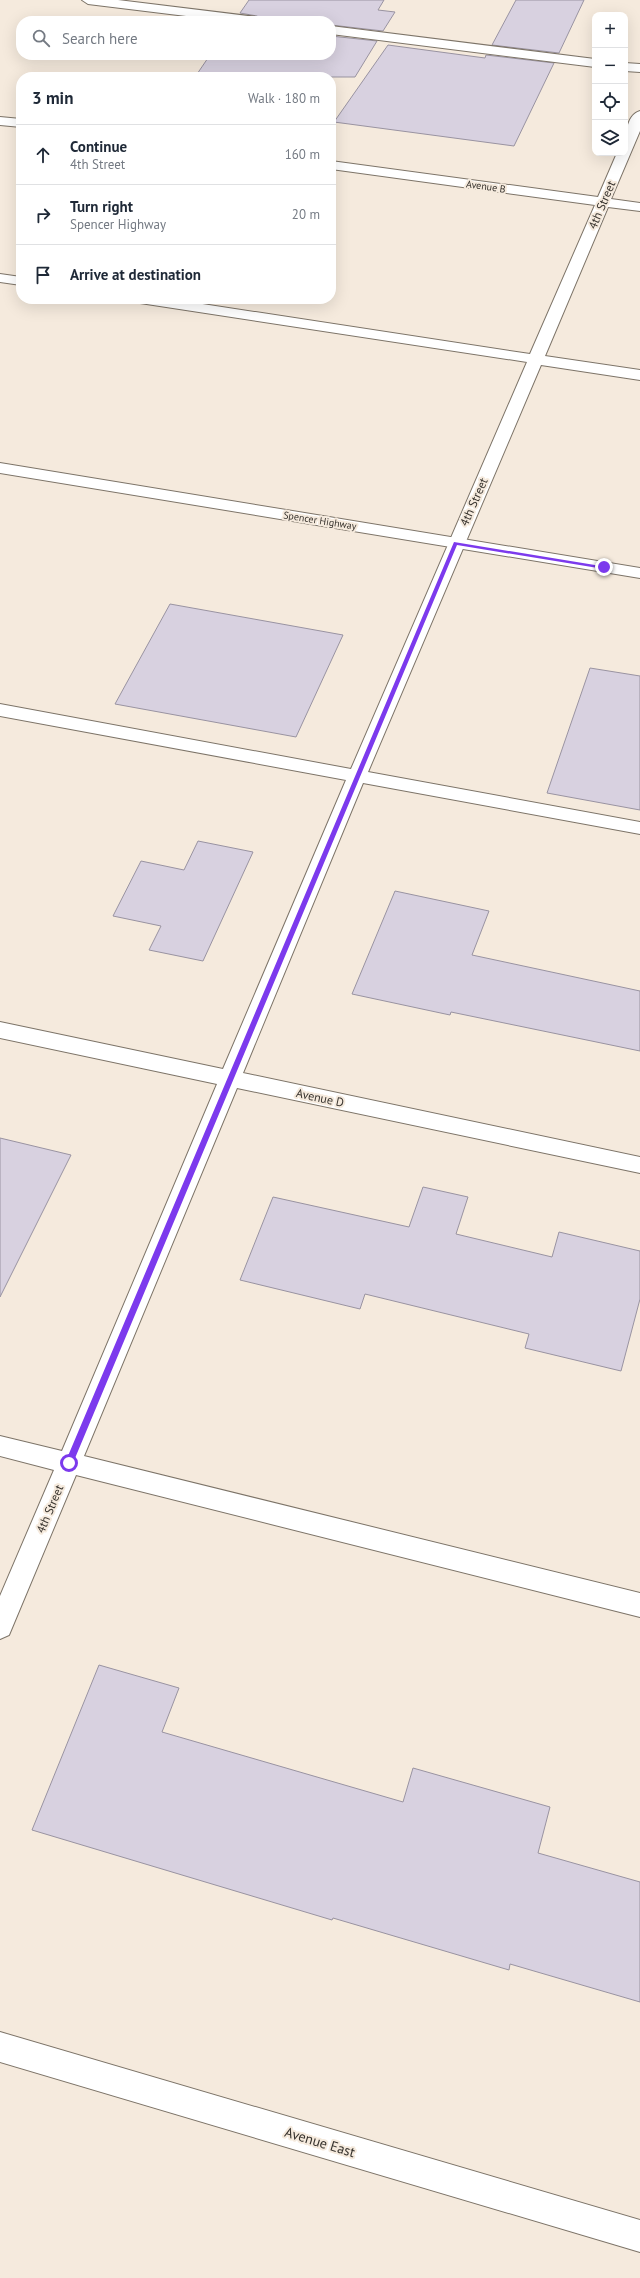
<!DOCTYPE html>
<meta charset="utf-8">
<style>
body{margin:0;font-family:"PT Sans",sans-serif;background:#f6f6f7;color:#1f2937}
.controls{position:absolute;right:12px;top:12px;display:grid;overflow:hidden;border-radius:8px;box-shadow:0 4px 16px #0002}
.controls button{width:36px;height:36px;display:grid;place-items:center;padding:0;border:0;border-bottom:1px solid #e0e1e3;background:#fff;color:#1f2937;font:20px sans-serif}
.stop{position:absolute;width:12px;height:12px;margin:-9px;border:3px solid #7c3aed;border-radius:50%;background:#fff}
.stop.end{background:#7c3aed;border-color:#fff;box-shadow:0 1px 4px #0008}
.list{margin:0;padding:0;list-style:none}
h2{display:flex;justify-content:space-between;align-items:center;height:52px;margin:0;padding:0 16px;font-size:17px}
h2 small{font-size:13px;font-weight:400;color:#747a83}
.list li{display:grid;grid-template-columns:26px 1fr auto;gap:12px;align-items:center;box-sizing:border-box;height:60px;padding:0 16px;border-top:1px solid #e0e1e3}
.list b{display:block;font-size:15px;white-space:nowrap}
.list p{margin:0;font-size:13px;white-space:nowrap;color:#747a83}
.list em{font-size:13px;font-style:normal;color:#747a83}
.icon{flex:none;width:22px;height:22px;fill:none;stroke:currentColor;stroke-width:2;stroke-linecap:round;stroke-linejoin:round}
.map{position:relative;flex:none;width:640px;height:2278px;overflow:hidden}
.search{position:absolute;background:#fff;box-shadow:0 4px 16px #0002;left:16px;top:16px;width:320px;height:44px;display:flex;align-items:center;gap:10px;box-sizing:border-box;padding:0 14px;border-radius:16px;color:#747a83;font-size:15px}
.panel{position:absolute;background:#fff;box-shadow:0 4px 16px #0002;left:16px;top:72px;width:320px;height:232px;border-radius:16px}
.map>svg:first-child{display:block}
.building{fill:#d8d1e0;stroke:#9993a1}
.lines{fill:none;stroke-linecap:round;stroke-linejoin:round}
.minor-casing{stroke:#7d7468;stroke-width:2}
.major-casing{stroke:#7d7468;stroke-width:2}
.minor{fill:#fff;fill-rule:evenodd}
.major{fill:#fff;fill-rule:evenodd}
.route{fill:#7c3aed}
.labels{text-anchor:middle;stroke-width:4;stroke-linejoin:round;paint-order:stroke}
.far-street-label{font-size:10px;fill:#35312c;stroke:#f5eadd}
.street-label{font-size:12px;fill:#35312c;stroke:#f5eadd}
.near-street-label{font-size:14px;fill:#35312c;stroke:#f5eadd}
</style>
<div class="map">
<svg width="640" height="2278" viewBox="0 0 640 2278">
<rect width="100%" height="100%" fill="#f5eadd"/>
<g class="building">
<polygon points="249,0 384,0 378,10 395,12 383,31 331,25 331,21 264,21 257,16 240,13"/>
<polygon points="516,0 584,0 559,53 492,45"/>
<polygon points="331,36 377,41 355,77 195,77 210,55 331,55"/>
<polygon points="388,45 485,58 486,55 554,63 514,146 334,122"/>
<polygon points="170,604 343,635 296,737 115,704"/>
<polygon points="590,668 640,676 640,810 547,793"/>
<polygon points="198,841 253,852 203,961 149,950 161,926 113,916 141,861 184,870"/>
<polygon points="395,891 489,911 472,955 640,991 640,1051 451,1012 450,1015 352,994"/>
<polygon points="0,1138 71,1155 0,1297"/>
<polygon points="423,1187 468,1197 456,1234 552,1257 559,1232 640,1251 640,1299 621,1371 525,1348 529,1334 365,1294 360,1309 240,1280 273,1197 409,1227"/>
<polygon points="99,1665 179,1688 162,1732 403,1802 413,1768 550,1807 538,1853 640,1882 640,2002 510,1964 509,1970 333,1918 332,1920 32,1830"/>
</g>
<g class="lines">
<g class="minor-casing">
<g id="minor">
<polygon points="82,0 118,0 257,17 263,21 227,21 88,4"/>
<polygon points="331,26 595,59 595,67 331,34"/>
<polygon points="625,63 640,64 640,72 625,71"/>
<path d="M 640,111 L 640,131 L 611,199 L 640,203 L 640,211 L 608,207 L 545,356 L 640,370 L 640,380 L 541,365 L 368,772 L 640,822 L 640,834 L 363,783 L 243,1073 L 640,1157 L 640,1173 L 237,1088 L 84,1456 L 640,1593 L 640,1617 L 76,1475 L 9,1635 L 0,1639 L 0,1596 L 54,1470 L 0,1456 L 0,1436 L 62,1451 L 217,1084 L 0,1038 L 0,1022 L 223,1069 L 346,780 L 0,716 L 0,704 L 351,769 L 527,362 L 140,303 L 133,299 L 170,299 L 530,354 L 595,205 L 331,169 L 331,161 L 598,197 L 617,153 L 625,153 C 625,141 625,115 640,111 Z"/>
<polygon points="0,117 21,119 21,127 0,125"/>
<polygon points="0,274 21,277 21,285 0,282"/>
<polygon points="0,2032 640,2220 640,2252 0,2062"/>
</g>
</g>
<g class="major-casing">
<polygon id="major" points="0,463 640,568 640,578 0,473"/>
</g>
<use href="#minor" class="minor"/>
<use href="#major" class="major"/>
</g>
<polygon class="route" points="454,542 607,567 604,569 457,545 73,1463 69,1466 66,1465 65,1463"/>
<g class="labels">
<g class="far-street-label">
<text transform="translate(486 186) rotate(8)" y="4">Avenue B</text>
<text transform="translate(320 520) rotate(9)" y="4">Spencer Highway</text>
</g>
<g class="street-label">
<text transform="translate(602 205) rotate(-67)" y="4">4th Street</text>
<text transform="translate(474 502) rotate(-66)" y="4">4th Street</text>
<text transform="translate(320 1098) rotate(12)" y="4">Avenue D</text>
<text transform="translate(50 1509) rotate(-67)" y="4">4th Street</text>
</g>
<g class="near-street-label">
<text transform="translate(320 2142) rotate(17)" y="5">Avenue East</text>
</g>
</g>
</svg>
<div class="controls">
<button>+</button>
<button>−</button>
<button><svg class="icon" aria-label="locate" viewBox="0 0 24 24"><circle cx="12" cy="12" r="6"/><path d="M12 2v4M12 18v4M2 12h4M18 12h4"/></svg></button>
<button><svg class="icon" aria-label="layers" viewBox="0 0 24 24"><path d="M12 4l9 5-9 5-9-5zM3 14l9 5 9-5"/></svg></button>
</div>
<div class="stop" style="left:69px;top:1463px"></div>
<div class="stop end" style="left:604px;top:567px"></div>
<div class="search"><svg class="icon" aria-label="search" viewBox="0 0 24 24"><circle cx="10" cy="10" r="6"/><path d="M15 15l6 6"/></svg>Search here</div>
<section class="panel">
<h2>3 min<small>Walk · 180 m</small></h2>
<ul class="list">
<li><svg class="icon" aria-label="ahead" viewBox="0 0 24 24"><path d="M12 20V5M6 11l6-6 6 6"/></svg><div><b>Continue</b><p>4th Street</p></div><em>160 m</em></li>
<li><svg class="icon" aria-label="right" viewBox="0 0 24 24"><path d="M7 20v-9h11M14 6l5 5-5 5"/></svg><div><b>Turn right</b><p>Spencer Highway</p></div><em>20 m</em></li>
<li><svg class="icon" aria-label="arrive" viewBox="0 0 24 24"><path d="M6 21V4h12l-3 4 3 4H6"/></svg><div><b>Arrive at destination</b></div></li>
</ul>
</section>
</div>
